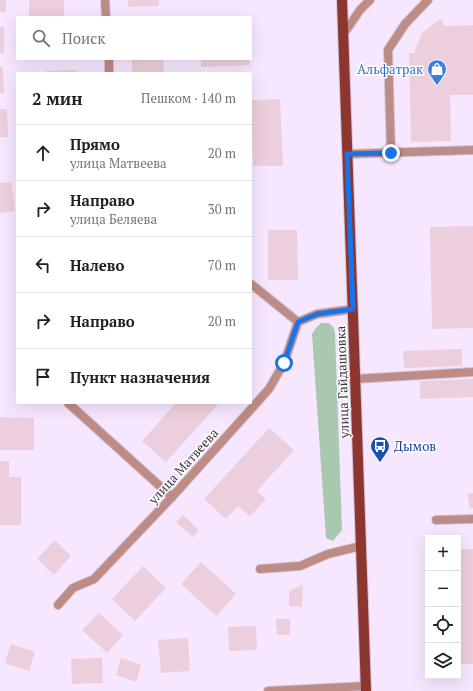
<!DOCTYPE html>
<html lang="ru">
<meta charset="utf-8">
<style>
body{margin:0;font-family:"PT Serif",serif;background:#f6f6f6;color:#202124}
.controls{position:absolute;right:12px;bottom:12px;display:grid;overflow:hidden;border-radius:0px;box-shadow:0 4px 16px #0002}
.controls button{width:36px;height:36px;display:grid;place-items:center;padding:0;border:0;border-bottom:1px solid #e0e0e0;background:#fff;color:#202124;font:20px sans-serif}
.stop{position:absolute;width:12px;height:12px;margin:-9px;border:3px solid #1a73e8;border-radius:50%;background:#fff}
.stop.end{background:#1a73e8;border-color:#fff;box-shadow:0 1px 4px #0008}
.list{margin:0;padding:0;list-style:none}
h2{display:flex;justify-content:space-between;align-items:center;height:52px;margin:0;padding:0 16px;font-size:17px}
h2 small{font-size:13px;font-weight:400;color:#757577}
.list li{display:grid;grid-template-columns:26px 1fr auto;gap:12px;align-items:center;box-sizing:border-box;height:56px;padding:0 16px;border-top:1px solid #e0e0e0}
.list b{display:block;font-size:15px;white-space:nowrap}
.list p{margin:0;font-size:13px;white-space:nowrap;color:#757577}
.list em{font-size:13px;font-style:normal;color:#757577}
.icon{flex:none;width:22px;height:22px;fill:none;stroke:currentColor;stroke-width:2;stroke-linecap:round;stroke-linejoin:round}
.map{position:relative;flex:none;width:473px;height:691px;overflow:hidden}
.search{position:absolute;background:#fff;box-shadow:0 4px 16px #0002;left:16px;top:16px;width:236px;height:44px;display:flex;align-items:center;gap:10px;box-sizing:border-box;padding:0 14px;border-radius:0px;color:#757577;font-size:15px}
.panel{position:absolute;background:#fff;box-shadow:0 4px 16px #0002;left:16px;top:72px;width:236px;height:332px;border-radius:0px}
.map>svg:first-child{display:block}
.green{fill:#a8c9af}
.building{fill:#eccfdc}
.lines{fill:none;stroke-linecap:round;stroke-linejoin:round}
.lane-casing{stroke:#d0c3d8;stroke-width:10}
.street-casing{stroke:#d0c3d8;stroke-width:10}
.primary-casing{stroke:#d0c3d8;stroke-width:12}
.lane{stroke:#bf8c85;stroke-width:8}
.street{stroke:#bf8c85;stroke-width:8}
.primary{stroke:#8d362f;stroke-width:10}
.route{stroke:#1a73e8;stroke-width:5}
.labels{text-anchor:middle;stroke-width:3;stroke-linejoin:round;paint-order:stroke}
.shop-label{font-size:13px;fill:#366cbe;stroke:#fff;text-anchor:end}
.street-label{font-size:13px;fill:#39333c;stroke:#fff}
.transit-label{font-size:13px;fill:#164399;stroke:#fff;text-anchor:start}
</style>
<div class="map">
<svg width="473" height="691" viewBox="0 0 473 691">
<rect width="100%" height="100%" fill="#f6e7ff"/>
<polygon class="green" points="321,323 329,323 333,327 335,333 342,530 333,541 326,538 312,334 316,328"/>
<g class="building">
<rect x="0" y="0" width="6" height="12"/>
<rect x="29" y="0" width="35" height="17"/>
<polygon points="128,0 159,0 159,6 128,7"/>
<polygon points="439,20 443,20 443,26 473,25 473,95 450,95 451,141 411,142 409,53 414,53 422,33"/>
<polygon points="0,27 4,27 4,53 0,54"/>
<polygon points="132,59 163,59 164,73 132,73"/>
<polygon points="201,59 250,59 250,65 201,67"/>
<polygon points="0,67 3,67 4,93 0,93"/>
<polygon points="77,70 77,73 46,73 46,71"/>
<polygon points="280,99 283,166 253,166 251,100"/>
<polygon points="0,109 7,109 8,137 0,137"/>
<polygon points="11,182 15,211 0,213 0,183"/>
<polygon points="473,226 473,328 432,329 430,227"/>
<polygon points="268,230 297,230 298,280 268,280"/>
<polygon points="462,349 462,366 404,368 403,351"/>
<polygon points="473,379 473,397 420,399 420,381"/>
<polygon points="176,403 219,403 166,462 142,441"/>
<polygon points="0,417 34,418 34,450 0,450"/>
<polygon points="269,428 294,450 257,491 266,499 250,516 238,506 226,519 204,499"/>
<polygon points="0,461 9,461 9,477 21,477 21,525 0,525"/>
<polygon points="468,493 473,493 473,508 469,508"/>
<polygon points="183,515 199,530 193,537 176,522"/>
<polygon points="55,540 71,556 54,575 37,559"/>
<rect x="458" y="549" width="15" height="115"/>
<polygon points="201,562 236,594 216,616 181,584"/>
<polygon points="143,566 166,588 135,621 112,599"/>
<polygon points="303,585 302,607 289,606 289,591"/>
<polygon points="99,613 123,635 107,653 82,630"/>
<polygon points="276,619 290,619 290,635 277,635"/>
<polygon points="256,626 257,650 229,651 228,627"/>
<polygon points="188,638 190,671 161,673 158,640"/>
<polygon points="11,644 35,652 29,671 5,663"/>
<polygon points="102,658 103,683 72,684 71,659"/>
<polygon points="121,658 141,665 136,682 116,675"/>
</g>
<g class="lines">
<g class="lane-casing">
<g id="lane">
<polyline points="343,35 360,10 370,0"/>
<polyline points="391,153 388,50 405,24 428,0"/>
<polyline points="347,154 473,150"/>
<polyline points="355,379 473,372"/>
<polyline points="68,403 172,497"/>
<polyline points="436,520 473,519"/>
<polyline points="260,569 300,566 328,554 361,546"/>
<polyline points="268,691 366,686"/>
</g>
</g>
<g class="street-casing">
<g id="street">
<polyline points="105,0 106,17"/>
<polyline points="109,59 109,73"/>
<polyline points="251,284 298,322 317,314 353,309"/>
<polyline points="58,605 73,588 94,579 172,497 269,389 284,363 298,322"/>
</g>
</g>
<g class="primary-casing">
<polyline id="primary" points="342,0 366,691"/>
</g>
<use href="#lane" class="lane"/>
<use href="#street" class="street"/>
<use href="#primary" class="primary"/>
</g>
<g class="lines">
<polyline class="route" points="284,363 298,322 317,314 353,309 347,154 391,153"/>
</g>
<defs>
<g id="shop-pin" transform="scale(1)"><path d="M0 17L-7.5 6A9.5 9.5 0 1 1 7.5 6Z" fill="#3f7fe0" stroke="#fff"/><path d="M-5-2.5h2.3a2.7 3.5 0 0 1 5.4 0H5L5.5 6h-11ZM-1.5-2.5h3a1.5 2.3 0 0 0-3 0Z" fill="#fff"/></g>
<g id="bus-pin" transform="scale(1)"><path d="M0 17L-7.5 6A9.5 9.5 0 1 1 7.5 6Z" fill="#1a4fb4" stroke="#fff"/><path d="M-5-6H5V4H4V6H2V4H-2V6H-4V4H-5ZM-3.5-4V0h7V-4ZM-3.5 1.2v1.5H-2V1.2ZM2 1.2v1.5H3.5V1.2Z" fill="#fff"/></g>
</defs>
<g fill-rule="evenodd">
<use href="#shop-pin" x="437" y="69"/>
<use href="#bus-pin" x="380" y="446"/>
</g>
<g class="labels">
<g class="shop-label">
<text x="423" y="74">Альфатрак</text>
</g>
<g class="street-label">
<text transform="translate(342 382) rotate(-92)" y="5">улица Гайдашовка</text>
<text transform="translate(183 466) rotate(-48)" y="5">улица Матвеева</text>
</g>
<g class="transit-label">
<text x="394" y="451">Дымов</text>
</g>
</g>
</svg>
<div class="controls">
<button>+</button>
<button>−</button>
<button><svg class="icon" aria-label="locate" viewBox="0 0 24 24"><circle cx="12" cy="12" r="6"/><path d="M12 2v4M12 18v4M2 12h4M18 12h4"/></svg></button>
<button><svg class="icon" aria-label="layers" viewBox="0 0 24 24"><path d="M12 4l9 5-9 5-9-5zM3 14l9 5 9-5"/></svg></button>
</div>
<div class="stop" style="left:284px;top:363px"></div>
<div class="stop end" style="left:391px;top:153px"></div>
<div class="search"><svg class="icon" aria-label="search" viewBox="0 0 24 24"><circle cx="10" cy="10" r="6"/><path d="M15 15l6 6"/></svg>Поиск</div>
<section class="panel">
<h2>2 мин<small>Пешком · 140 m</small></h2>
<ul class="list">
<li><svg class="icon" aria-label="ahead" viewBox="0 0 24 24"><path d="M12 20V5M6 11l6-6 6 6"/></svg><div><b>Прямо</b><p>улица Матвеева</p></div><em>20 m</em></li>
<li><svg class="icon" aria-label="right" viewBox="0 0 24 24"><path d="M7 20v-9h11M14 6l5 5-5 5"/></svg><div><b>Направо</b><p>улица Беляева</p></div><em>30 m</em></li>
<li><svg class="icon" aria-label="left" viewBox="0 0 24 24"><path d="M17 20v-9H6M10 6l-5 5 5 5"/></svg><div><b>Налево</b></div><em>70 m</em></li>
<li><svg class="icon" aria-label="right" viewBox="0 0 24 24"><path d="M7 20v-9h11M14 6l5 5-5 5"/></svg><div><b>Направо</b></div><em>20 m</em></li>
<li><svg class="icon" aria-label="arrive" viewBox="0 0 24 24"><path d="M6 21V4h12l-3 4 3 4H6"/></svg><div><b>Пункт назначения</b></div></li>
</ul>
</section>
</div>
